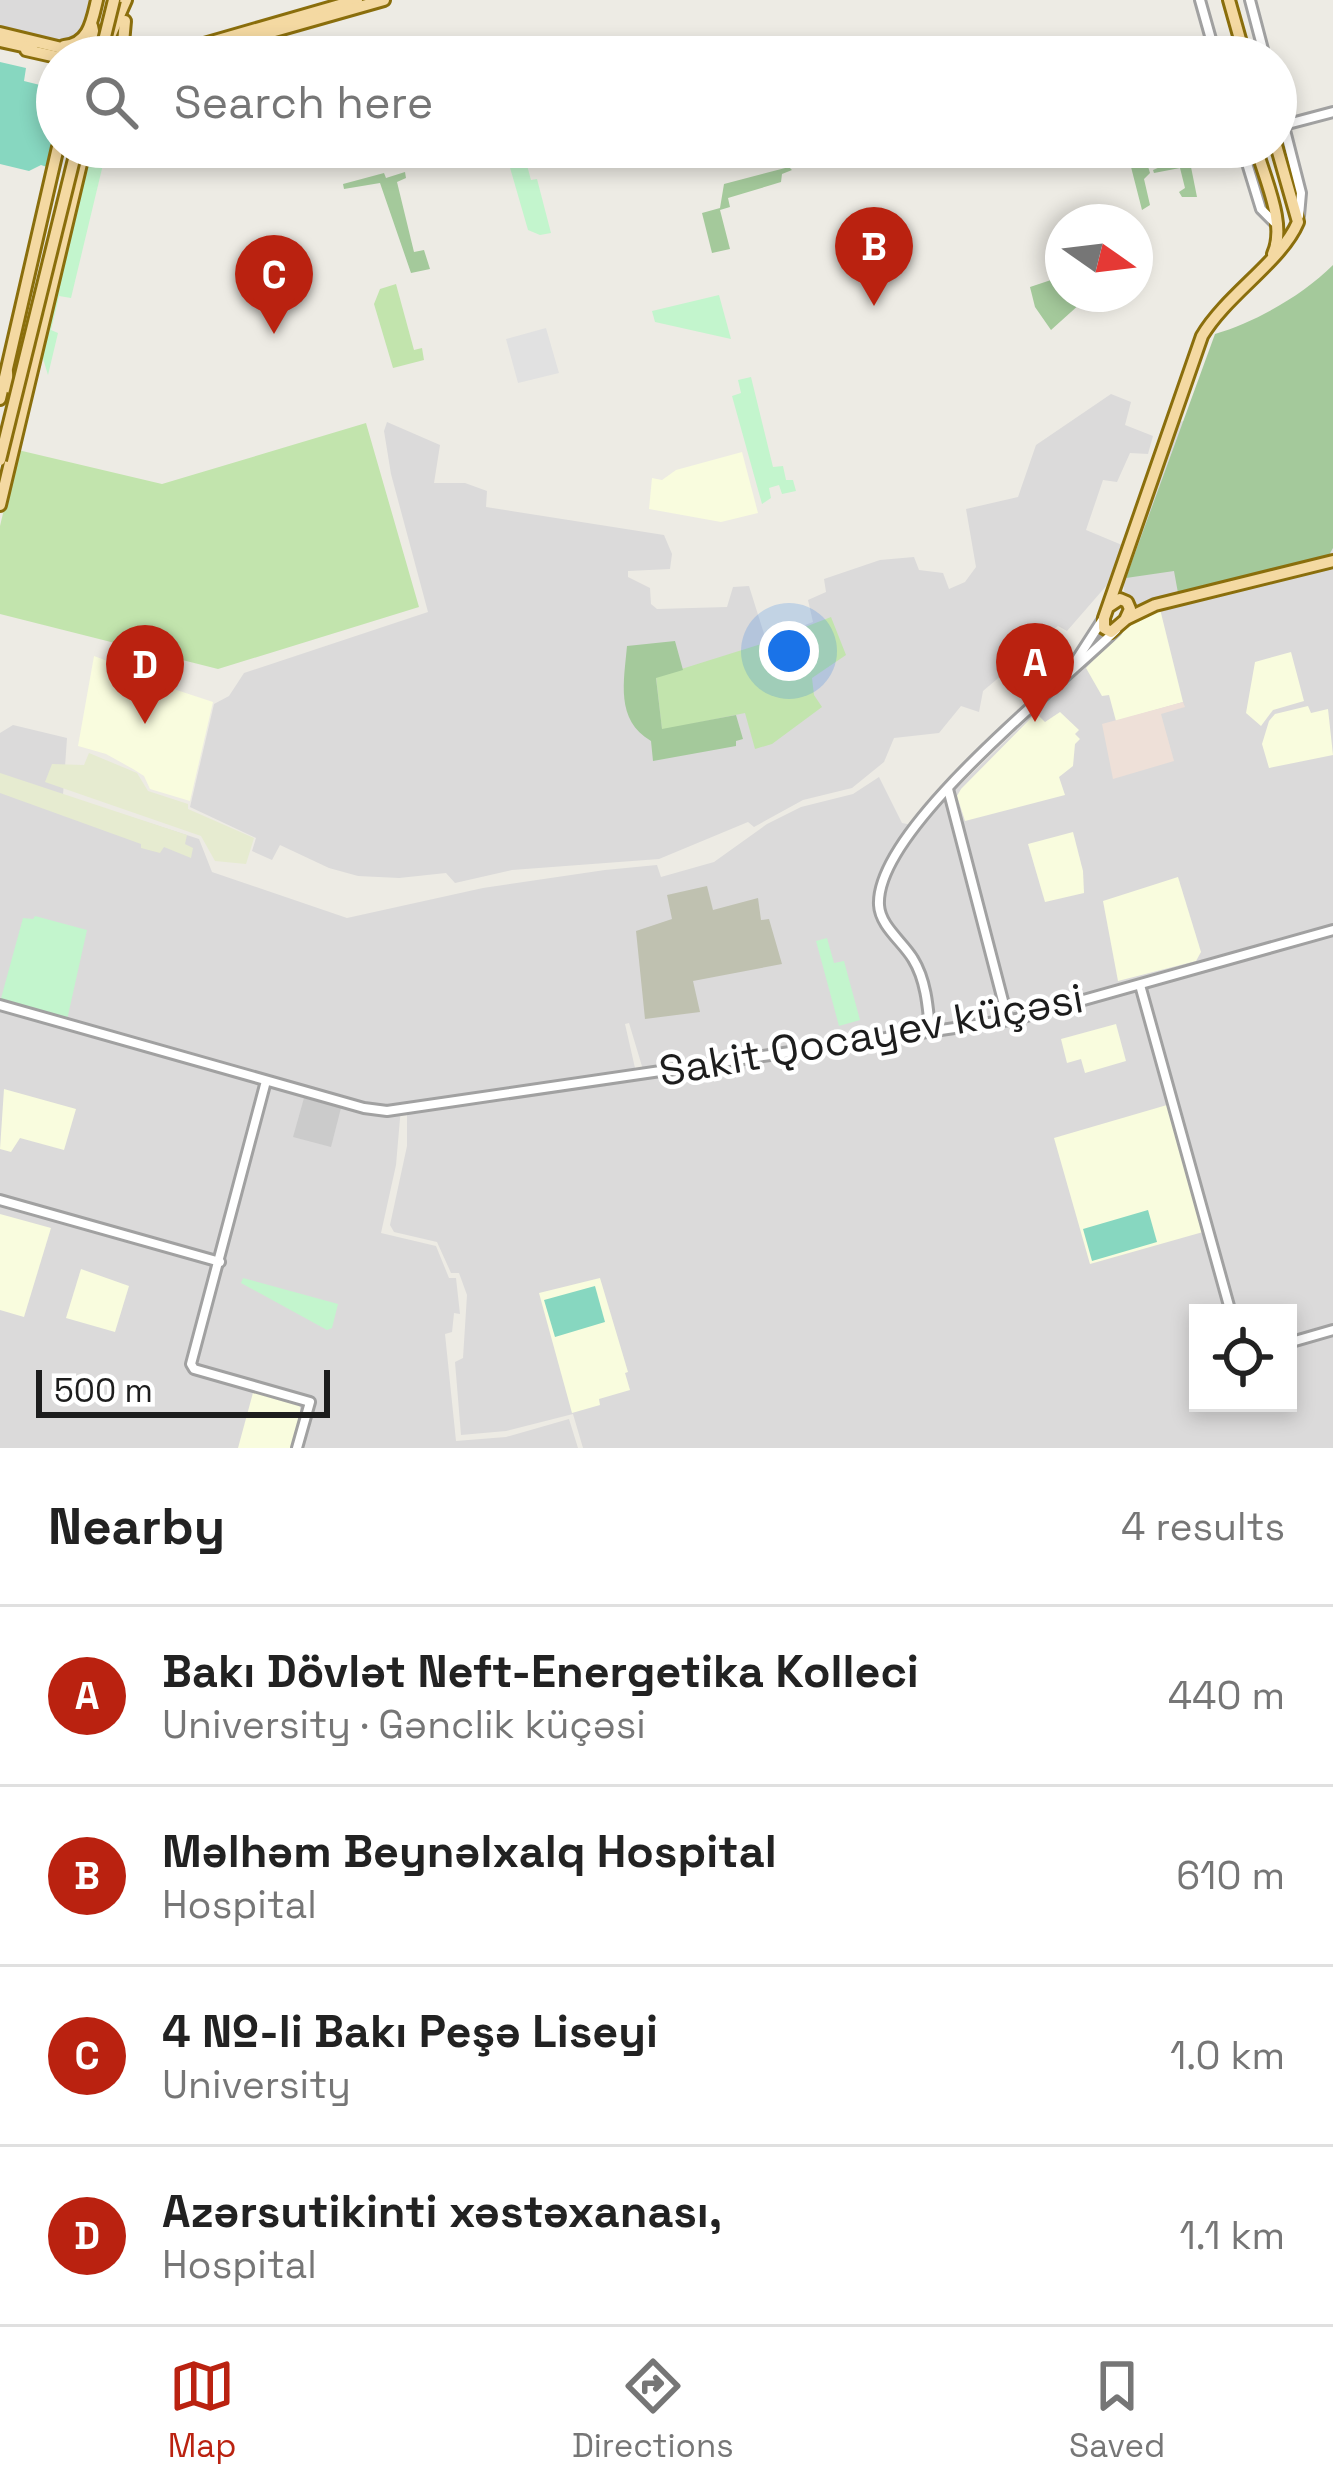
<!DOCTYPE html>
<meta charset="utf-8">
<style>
body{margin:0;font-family:"Space Grotesk",sans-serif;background:#f6f6f6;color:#222}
.controls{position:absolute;right:36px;bottom:36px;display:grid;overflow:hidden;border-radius:0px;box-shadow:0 6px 18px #0003}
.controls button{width:108px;height:108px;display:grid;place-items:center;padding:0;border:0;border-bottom:3px solid #e0e0e0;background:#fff;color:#222;font:60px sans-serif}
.compass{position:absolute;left:1045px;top:204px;width:108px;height:108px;border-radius:50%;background:#fff;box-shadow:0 6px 18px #0003;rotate:104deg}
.scale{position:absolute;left:36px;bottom:30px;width:294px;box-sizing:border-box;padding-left:12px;border:6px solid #1d1d1d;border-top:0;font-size:33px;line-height:42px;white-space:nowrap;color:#1d1d1d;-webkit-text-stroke:9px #fff;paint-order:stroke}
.you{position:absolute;left:789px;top:651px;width:42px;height:42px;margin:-30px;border:9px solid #fff;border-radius:50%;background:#1a73e8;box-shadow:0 0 0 18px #1a73e833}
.badge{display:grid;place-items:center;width:78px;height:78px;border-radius:50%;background:#ba2210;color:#fff;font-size:39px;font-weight:700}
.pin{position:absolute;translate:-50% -99px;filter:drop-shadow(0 3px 6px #0008)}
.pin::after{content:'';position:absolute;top:63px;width:42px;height:36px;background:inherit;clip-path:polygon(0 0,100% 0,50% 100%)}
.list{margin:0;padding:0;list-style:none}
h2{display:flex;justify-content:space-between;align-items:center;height:156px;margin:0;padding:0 48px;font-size:51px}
h2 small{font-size:39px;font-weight:400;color:#767676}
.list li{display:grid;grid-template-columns:78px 1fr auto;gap:36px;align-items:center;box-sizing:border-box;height:180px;padding:0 48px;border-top:3px solid #e0e0e0}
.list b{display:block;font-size:45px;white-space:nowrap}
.list p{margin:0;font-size:39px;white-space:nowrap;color:#767676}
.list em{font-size:39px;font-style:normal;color:#767676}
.icon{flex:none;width:66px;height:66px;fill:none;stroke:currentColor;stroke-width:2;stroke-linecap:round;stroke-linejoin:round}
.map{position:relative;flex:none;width:1333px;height:1448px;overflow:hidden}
.search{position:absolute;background:#fff;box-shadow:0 6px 18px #0003;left:36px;right:36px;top:36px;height:132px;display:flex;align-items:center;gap:30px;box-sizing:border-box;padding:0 42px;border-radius:66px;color:#767676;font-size:45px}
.sheet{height:876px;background:#fff}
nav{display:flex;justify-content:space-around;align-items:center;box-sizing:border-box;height:168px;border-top:3px solid #e0e0e0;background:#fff;font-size:33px;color:#767676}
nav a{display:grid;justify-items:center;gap:6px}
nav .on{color:#ba2210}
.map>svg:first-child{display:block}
.residential{fill:#dbdada;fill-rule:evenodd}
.education{fill:#f9fcde}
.religious{fill:#cbcbcb}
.military{fill:#eee0d8}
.construction{fill:#bfc1b0}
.farmland{fill:#e6ebd0}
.grass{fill:#c2e4ad}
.forest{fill:#a4c99b}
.park{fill:#c3f5cd}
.pitch{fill:#87d7c0}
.parking{fill:#e1e1e1}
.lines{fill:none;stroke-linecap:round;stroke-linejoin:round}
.minor-casing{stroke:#a1a1a1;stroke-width:14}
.major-casing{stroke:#8a6e0c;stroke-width:16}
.minor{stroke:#fff;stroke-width:8}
.major{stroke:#f4d9a2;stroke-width:10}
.major-bridge-casing{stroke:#8a6e0c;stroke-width:16;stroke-linecap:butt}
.major-bridge{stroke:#f4d9a2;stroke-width:10}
.labels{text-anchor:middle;stroke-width:9;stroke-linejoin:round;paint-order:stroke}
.street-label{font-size:42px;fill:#1d1d1d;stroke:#fff}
</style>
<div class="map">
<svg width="1333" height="1448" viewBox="0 0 1333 1448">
<rect width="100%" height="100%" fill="#edebe4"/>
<g class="residential">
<polygon points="0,0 92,0 83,33 62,44 0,29"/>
<polygon points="1111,394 1131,402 1125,425 1153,436 1148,454 1130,453 1117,482 1103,480 1086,530 1122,545 1107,585 1067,631 1058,626 1002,667 1003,674 983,691 979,712 961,706 939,733 894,738 884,762 852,788 803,800 754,827 748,822 659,859 512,870 455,883 446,873 399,878 358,876 329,868 280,845 272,860 252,851 256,838 190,807 214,704 229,696 244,673 428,612 391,474 384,431 387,422 440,445 434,483 465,483 487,491 486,507 664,535 672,554 670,569 628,571 628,577 650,588 651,604 657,609 727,607 733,587 749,586 766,640 813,622 808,600 826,592 824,579 880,560 914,557 919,570 943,573 949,589 965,582 976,567 966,509 1018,497 1036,445"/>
<path d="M 1333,399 L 1333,1448 L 583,1448 L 573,1414 L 506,1431 L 461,1435 L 455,1362 L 463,1358 L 467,1295 L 459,1273 L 451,1273 L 437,1242 L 394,1232 L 390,1225 L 407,1146 L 407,1112 L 644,1073 L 629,1023 L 625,1024 L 635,1068 L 401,1107 L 396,1165 L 381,1233 L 436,1246 L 449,1278 L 456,1278 L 460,1314 L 454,1313 L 452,1332 L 445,1334 L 456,1441 L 506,1437 L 569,1419 L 578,1448 L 0,1448 L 0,733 L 13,725 L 67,738 L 63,795 L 199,839 L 212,872 L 347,918 L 483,888 L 605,870 L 657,865 L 661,877 L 714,862 L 767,824 L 801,807 L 853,794 L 879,777 L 902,823 L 917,826 L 929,809 L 959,786 L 1133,617 L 1135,601 L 1124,591 L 1123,577 L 1177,422 ZM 1198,1313 L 1288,1313 L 1288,1403 L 1198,1403 Z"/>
</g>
<g class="education">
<polygon points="742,452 758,513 721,522 649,509 652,478 662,480 676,470"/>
<polygon points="1160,609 1183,702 1116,721 1109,695 1102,696 1086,668 1135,617"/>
<polygon points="1291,652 1304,701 1273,710 1261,726 1246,713 1255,662"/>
<polygon points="94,656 129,669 128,674 213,702 190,801 150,789 144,776 133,769 106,754 78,746"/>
<polygon points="1308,706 1311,713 1328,709 1333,755 1269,768 1262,744 1269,721 1275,714"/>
<polygon points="1060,712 1079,730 1075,734 1080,739 1075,744 1073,766 1059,777 1065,795 965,821 957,796 961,789 1036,713 1045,722"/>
<polygon points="1073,832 1083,871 1084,893 1045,902 1028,844"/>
<polygon points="1178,877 1201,952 1196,961 1118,981 1103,901"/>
<polygon points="1116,1024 1126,1061 1085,1073 1081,1059 1067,1063 1061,1039"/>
<polygon points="4,1089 76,1109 64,1150 20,1138 11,1152 0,1149"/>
<polygon points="1167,1105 1203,1232 1090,1264 1054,1138"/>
<polygon points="0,1214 51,1228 24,1317 0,1310"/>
<polygon points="81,1269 129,1286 115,1332 66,1318"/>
<polygon points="600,1278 628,1372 625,1373 630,1390 599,1399 600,1405 572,1413 539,1293"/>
<polygon points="254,1389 299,1402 302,1419 293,1448 238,1448"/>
</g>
<polygon class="religious" points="304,1098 341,1108 331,1147 293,1137"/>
<polygon class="military" points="1183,702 1185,707 1161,714 1174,761 1113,779 1102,724"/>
<polygon class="construction" points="707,886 713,910 758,898 761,920 769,919 782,964 693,981 700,1012 645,1019 636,931 672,919 667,895"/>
<g class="farmland">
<polygon points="89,753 137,773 148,791 188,804 188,809 254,838 246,864 215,861 201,836 45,782 52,764 84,765"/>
<polygon points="0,773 187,835 185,844 193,848 191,858 164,847 160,853 141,848 141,844 0,793"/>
</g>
<g class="grass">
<polygon points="396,284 414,350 422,348 424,360 393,368 374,304 380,289"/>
<polygon points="366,423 419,607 218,669 0,614 0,526 18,450 162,484"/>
<polygon points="831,617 846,655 812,678 814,695 822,707 772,744 755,749 745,713 662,730 656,677 758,645"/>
</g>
<g class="forest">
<polygon points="1172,147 1187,147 1197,197 1182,197 1179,192 1185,188 1180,168 1154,173 1153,170 1174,161 1173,156 1147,163 1150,173 1144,179 1150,205 1142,210 1131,167 1126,167 1124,160"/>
<polygon points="789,167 792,170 782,174 781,182 728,198 730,207 720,210 730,249 712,253 702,213 720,208 724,184"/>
<polygon points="405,172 406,178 397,182 414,252 424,250 430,269 411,273 380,183 344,189 343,184 384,173 386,178"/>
<path d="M 1333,265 L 1333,548 L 1329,555 L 1178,593 L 1174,571 L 1126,578 L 1215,334 C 1256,322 1303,295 1333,265 Z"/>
<polygon points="1063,276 1063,294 1091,294 1051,330 1035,307 1030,287"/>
<path d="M 675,641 L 683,670 L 656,678 L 662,729 L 736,715 L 743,739 L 736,741 L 736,746 L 653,761 L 651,741 C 615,720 624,681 627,646 Z"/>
</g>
<g class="park">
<polygon points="89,147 105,147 106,152 71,298 59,296 51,330 58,333 48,375 41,352"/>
<polygon points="504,147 522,147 531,180 537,179 551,233 540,235 528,230"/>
<polygon points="719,295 731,339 655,322 652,311"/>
<polygon points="751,377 773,467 783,466 786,480 793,480 796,491 782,494 779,485 769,488 771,498 762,504 732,396 741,393 738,380"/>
<polygon points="35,916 87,930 67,1020 0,1002 23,918 33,919"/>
<polygon points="827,938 834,963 844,961 860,1020 839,1026 816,941"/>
<polygon points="243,1278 338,1304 332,1328 327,1330 241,1283"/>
</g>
<g class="pitch">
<polygon points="0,62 26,68 24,81 44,86 47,80 57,82 57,125 47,167 41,165 29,171 0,164"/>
<polygon points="1148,1210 1157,1242 1092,1261 1083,1229"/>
<polygon points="595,1286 605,1322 555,1337 544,1300"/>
</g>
<polygon class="parking" points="546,328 559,373 518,383 506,339"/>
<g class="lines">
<g class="minor-casing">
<g id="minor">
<polyline points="1200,0 1216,57"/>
<polyline points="1250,0 1265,57"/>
<polyline points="1276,95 1301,193 1299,216"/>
<polyline points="1284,125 1333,112"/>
<polyline points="1242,147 1261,209 1275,223"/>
<polyline points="1072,667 1103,619"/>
<polyline points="948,789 1008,1020"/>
<polyline points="1140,985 1231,1313"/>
<polyline points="0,1005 364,1108 387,1111 1016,1019 1333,930"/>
<path d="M 930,1030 C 928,1007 926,980 913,959 C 903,942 880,926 879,905 C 875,829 1061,684 1116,630"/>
<polyline points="266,1081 191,1364 194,1369 310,1402 297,1448"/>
<polyline points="0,1200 220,1262"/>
<polyline points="1288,1343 1333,1330"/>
</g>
</g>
<g class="major-casing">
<g id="major">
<polyline points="1229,0 1245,57"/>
<polyline points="125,21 123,43 131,57"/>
<polyline points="92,26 95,40 108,41 126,0"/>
<polyline points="0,33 99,57"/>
<polyline points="0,41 32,48"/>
<path d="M 64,46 C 89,44 92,21 97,0"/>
<polyline points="26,50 57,57"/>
<polyline points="159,57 357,0"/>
<polyline points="183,57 384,0"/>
<path d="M 1256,147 C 1264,178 1287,224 1273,254"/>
<polyline points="7,372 8,387 16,390 23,385"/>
<polyline points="0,399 58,147"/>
<polyline points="0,505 85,147"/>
<path d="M 1108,607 L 1120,599 L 1127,602 L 1130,609 L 1125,620 L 1111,632 L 1104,628 L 1104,618 L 1202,336 C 1227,294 1281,262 1298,222 L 1276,145"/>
<polyline points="1128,618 1155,605 1333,561"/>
</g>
</g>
<use href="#minor" class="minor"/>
<use href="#major" class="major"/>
<g class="major-bridge-casing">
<g id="major-bridge">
<polyline points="100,57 114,0"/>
<polyline points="0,460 77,147"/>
</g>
</g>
<use href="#major-bridge" class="major-bridge"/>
</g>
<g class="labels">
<g class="street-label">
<text transform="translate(871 1034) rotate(-10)" y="15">Sakit Qocayev küçəsi</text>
</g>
</g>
</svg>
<div class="controls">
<button><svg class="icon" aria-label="locate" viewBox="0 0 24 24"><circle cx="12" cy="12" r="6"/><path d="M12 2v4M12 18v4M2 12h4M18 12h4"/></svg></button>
</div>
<svg class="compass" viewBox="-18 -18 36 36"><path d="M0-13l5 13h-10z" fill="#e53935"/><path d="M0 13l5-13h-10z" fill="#767676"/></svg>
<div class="scale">500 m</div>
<div class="you"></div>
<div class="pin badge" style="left:1035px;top:722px">A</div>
<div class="pin badge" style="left:874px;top:306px">B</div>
<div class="pin badge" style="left:274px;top:334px">C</div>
<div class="pin badge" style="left:145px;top:724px">D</div>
<div class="search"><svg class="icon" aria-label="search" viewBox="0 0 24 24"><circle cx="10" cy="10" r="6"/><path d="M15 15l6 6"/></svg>Search here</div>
</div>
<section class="sheet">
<h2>Nearby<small>4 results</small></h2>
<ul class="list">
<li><span class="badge">A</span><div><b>Bakı Dövlət Neft-Energetika Kolleci</b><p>University · Gənclik küçəsi</p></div><em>440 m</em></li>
<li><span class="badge">B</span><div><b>Məlhəm Beynəlxalq Hospital</b><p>Hospital</p></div><em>610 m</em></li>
<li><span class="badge">C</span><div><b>4 №-li Bakı Peşə Liseyi</b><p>University</p></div><em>1.0 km</em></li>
<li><span class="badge">D</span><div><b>Azərsutikinti xəstəxanası,</b><p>Hospital</p></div><em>1.1 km</em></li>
</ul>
</section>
<nav>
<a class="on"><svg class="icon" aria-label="map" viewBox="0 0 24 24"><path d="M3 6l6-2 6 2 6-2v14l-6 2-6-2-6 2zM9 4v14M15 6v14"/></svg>Map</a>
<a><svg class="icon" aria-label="directions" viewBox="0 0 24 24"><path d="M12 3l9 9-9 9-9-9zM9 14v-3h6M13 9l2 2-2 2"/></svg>Directions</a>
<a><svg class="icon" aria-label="saved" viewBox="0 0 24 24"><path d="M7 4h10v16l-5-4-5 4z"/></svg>Saved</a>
</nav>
